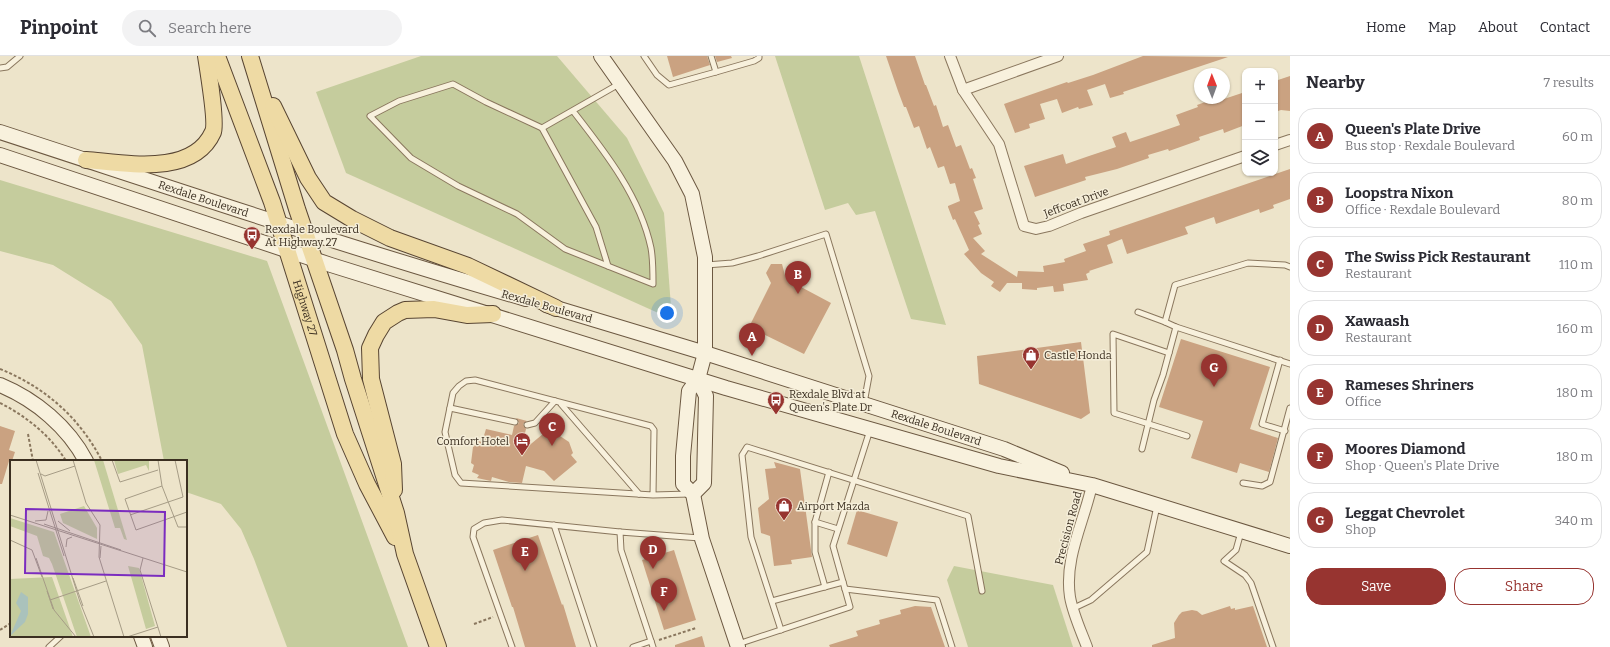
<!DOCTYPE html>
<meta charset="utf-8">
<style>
body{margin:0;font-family:Bitter,serif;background:#f2f2f3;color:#2b2b33}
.controls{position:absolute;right:12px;top:12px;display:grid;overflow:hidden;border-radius:8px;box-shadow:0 1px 3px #0004}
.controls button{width:36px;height:36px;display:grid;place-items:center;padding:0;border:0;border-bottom:1px solid #e1e1e2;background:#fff;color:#2b2b33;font:20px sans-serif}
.compass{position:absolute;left:1194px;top:12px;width:36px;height:36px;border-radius:50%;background:#fff;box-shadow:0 1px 3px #0004;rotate:359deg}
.you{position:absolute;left:667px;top:257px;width:14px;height:14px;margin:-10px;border:3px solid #fff;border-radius:50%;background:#1a73e8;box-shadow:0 0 0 6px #1a73e833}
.badge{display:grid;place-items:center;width:26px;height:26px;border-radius:50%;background:#973430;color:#fff;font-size:13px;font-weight:700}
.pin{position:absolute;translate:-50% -33px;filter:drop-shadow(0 1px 2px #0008)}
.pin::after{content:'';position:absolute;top:21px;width:14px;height:12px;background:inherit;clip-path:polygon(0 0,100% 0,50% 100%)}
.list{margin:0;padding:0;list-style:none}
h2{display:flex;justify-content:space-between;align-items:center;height:52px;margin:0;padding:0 16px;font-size:17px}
h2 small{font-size:13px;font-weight:400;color:#7c7c81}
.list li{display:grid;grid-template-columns:26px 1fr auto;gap:12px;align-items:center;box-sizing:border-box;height:56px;margin:0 8px 8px;padding:0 8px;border:1px solid #e1e1e2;border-radius:16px}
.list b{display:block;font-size:15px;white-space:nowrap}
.list p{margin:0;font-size:13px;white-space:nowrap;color:#7c7c81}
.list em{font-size:13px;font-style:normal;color:#7c7c81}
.actions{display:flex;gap:8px;padding:12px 16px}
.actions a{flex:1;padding:9px 0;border:1px solid #973430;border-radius:16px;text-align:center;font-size:14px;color:#973430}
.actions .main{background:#973430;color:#fff}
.icon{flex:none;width:22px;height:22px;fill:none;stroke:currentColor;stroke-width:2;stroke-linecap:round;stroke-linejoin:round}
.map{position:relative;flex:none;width:1290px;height:591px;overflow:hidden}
header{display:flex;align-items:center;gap:24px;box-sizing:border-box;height:56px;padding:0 20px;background:#fff;border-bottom:1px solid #e1e1e2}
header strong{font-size:19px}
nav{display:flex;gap:22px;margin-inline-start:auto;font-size:14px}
.search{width:280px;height:36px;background:#f2f2f3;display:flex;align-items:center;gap:10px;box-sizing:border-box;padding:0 14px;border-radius:22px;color:#7c7c81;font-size:15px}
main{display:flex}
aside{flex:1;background:#fff}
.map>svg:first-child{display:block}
.green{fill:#c5cc9d}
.building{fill:#caa281}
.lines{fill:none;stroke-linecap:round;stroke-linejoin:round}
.lane-casing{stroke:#8a775e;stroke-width:7}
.street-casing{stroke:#8a775e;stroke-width:12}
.secondary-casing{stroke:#6c5841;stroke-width:16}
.primary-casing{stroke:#584532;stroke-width:18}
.path{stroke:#8a775e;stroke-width:2;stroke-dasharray:3 2;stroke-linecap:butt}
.lane{stroke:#f8f1dd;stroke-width:5}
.street{stroke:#f8f1dd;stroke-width:10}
.secondary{stroke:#f8f1dd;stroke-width:14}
.primary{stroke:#eedaa4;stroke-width:16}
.labels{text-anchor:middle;stroke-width:3;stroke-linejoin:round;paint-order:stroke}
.street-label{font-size:11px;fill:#3b2f21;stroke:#f5eed9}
.poi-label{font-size:11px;fill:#3b2f21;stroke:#f5eed9;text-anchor:start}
.inset-road{fill:none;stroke:#a69c86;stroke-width:1}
.view{fill:#7b2cbf;fill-opacity:0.15;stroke:#7b2cbf;stroke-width:2}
.inset-edge{fill:none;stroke:#3b2f21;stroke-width:2}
</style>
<header>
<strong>Pinpoint</strong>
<div class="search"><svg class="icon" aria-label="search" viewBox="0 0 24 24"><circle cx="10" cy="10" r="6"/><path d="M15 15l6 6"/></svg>Search here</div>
<nav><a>Home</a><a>Map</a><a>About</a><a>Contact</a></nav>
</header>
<main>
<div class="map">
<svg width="1290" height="591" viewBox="0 0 1290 591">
<rect width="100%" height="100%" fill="#ede4ca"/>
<g class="green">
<polygon points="421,0 557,0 627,82 664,157 671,251 665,260 346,117 316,36"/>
<polygon points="775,0 859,0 946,269 911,263 875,155 856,159 848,147 825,154"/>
<polygon points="0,124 267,205 408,591 287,591 254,503 241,473 221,448 186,436 186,405 164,405 142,289 111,245 53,209 0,195"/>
<polygon points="954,510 1053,529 1073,591 968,591 947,524"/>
</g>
<g class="building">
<polygon points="667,0 707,0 710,9 673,21"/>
<polygon points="715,0 731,0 732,2 717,6"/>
<polygon points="886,0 915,0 925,29 926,29 934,50 936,49 943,71 948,69 956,91 961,89 970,113 972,112 976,122 973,123 983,153 974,156 980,168 978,169 982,178 973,182 985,195 981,198 1017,221 1018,215 1044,216 1043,210 1065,206 1064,203 1086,195 1083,188 1110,179 1109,175 1290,113 1290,143 1273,149 1274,152 1260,157 1259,153 1216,168 1214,161 1185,171 1188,178 1127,198 1122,183 1107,189 1113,207 1089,215 1090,216 1086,218 1088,224 1063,228 1064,235 1054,236 1053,230 1037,232 1037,234 1022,233 1022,227 1007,227 1000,236 991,230 994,226 981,217 964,198 969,194 955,163 953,164 948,151 948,150 960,145 955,127 950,128 944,110 938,112 930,91 927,93 919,70 914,72 906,51 904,51 898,35"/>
<polygon points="1143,0 1228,1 1123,36 1124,38 1110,42 1105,28 1087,34 1093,49 1079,53 1078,51 1062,57 1057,43 1040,48 1045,63 1029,68 1030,72 1015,77 1004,48 1067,26 1068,27 1093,19"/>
<polygon points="1290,20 1290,55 1281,54 1275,56 1275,25"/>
<polygon points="1245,36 1245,69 1224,77 1223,73 1199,81 1200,84 1169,95 1168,93 1148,99 1149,102 1117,113 1085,121 1086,124 1035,141 1024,110 1063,98 1066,108 1089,100 1116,91 1112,81 1126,76 1130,86 1154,78 1180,69 1176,59 1198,51 1197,49 1211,44 1212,47"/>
<polygon points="771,208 782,208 786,223 831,247 804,298 749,271 771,227 766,217"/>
<polygon points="1181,283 1270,311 1250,373 1278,382 1269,416 1240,407 1237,417 1191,402 1203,365 1159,351"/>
<polygon points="1081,286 1090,357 1081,363 979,328 977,300"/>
<polygon points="516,362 527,365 523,368 526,373 520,397 549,373 556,380 557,378 569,386 573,397 571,399 577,406 554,425 544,415 526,410 522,427 509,426 492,421 491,425 477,422 479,419 472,416 474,409 471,407 473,391 478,385 482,386 486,373 512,379 514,370 519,367"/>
<polygon points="0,370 15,375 9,394 15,396 12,405 9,405 2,428 0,428"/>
<polygon points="774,406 800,413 812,501 791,504 792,508 774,510 770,480 761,477 758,452 769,443 765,413 776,412"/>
<polygon points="857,454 898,466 887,501 847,488"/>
<polygon points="538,479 562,549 563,548 576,591 525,591 513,551 512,551 493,494"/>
<polygon points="674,494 696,564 664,574 642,504"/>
<polygon points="915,550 931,551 945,591 830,591 829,589 858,580 856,575 880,568 879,564 901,558 900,554"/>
<polygon points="1230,550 1231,553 1235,552 1235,554 1253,550 1267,591 1152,591 1152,589 1175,582 1174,567 1179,559 1182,556 1192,554 1197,555 1202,559"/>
<polygon points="702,580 705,591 675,591 675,589"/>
</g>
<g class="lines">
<g class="lane-casing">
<g id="lane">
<polyline points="644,0 657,19 669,29 716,16 711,0"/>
<polyline points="0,12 7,11 20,0"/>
<polyline points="716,16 754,5 759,2 759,0"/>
<path d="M 573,55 C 605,96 640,140 651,192 C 653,203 653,217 653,228 L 565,193 L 517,158 L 458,130 L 411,102 L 370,60 L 399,45 L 453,28 L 486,46 L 542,72 L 619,28"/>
<polyline points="542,72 596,171 608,210"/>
<polyline points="706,209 732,207 758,200 826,178 869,320 864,347"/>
<polyline points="1138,256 1165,266"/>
<polyline points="1176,271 1165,266 1175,229 1248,207 1285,209 1290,211"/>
<polyline points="1169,297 1113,278 1114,357 1187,380"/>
<polyline points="1280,304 1262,368 1285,375"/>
<polyline points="561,348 639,438"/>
<polyline points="450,352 515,366"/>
<polyline points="527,369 535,367 555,345"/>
<polyline points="1142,393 1154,344 1163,319 1176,271 1290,308"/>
<polyline points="829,416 815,466 838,473"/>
<polyline points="1243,427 1262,430 1270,426 1290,352"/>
<polyline points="653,439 654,374 651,370 475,324 466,325 459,330 453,337 445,376 455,419 461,427 653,439 690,438"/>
<polyline points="815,466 815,496 825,531"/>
<polyline points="554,469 594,591"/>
<polyline points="1241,476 1236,494 1224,505 1245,519 1251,527 1273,591"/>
<polyline points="845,533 937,544 952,591"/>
<polyline points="772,545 843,526"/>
<polyline points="1074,552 1091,544 1147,496 1157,450"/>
<polyline points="781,574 751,481 742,399 747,391 968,460 982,535"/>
<polyline points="738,588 850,551 833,490 870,374"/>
<polyline points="49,591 61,580"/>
<polyline points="512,591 473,481 474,473 484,467 502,464 620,476"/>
<polyline points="633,591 651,585"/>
<polyline points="653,591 621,494 620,476 700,482"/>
</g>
</g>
<g class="street-casing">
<g id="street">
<polyline points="950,0 963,34 999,88 1024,170 1036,173 1049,170 1081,157 1245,100"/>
<polyline points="963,34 1058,0"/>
<polyline points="1275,89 1290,84"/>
<path d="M 1087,591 C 1081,575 1073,558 1070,541 C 1064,502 1084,466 1092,429"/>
</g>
</g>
<g class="secondary-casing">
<g id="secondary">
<polyline points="601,0 675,105 692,138 705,201 705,297 698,323 689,335 683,400 683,428 693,438 702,483 738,591"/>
<path id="s1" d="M 0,76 C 175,133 349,192 526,243"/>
<polyline points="0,99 331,209 726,332 999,410 1092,429 1290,490"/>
<path id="s2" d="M 546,249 L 705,297 L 1004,393 L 1062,417"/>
<path d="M 0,329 C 36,344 68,371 86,405"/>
<polyline points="693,438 704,427 706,340 698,323"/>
<polyline points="141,580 145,591"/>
<polyline points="158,580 162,591"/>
</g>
</g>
<g class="primary-casing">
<g id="primary">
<path id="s3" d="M 217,0 L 272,146 L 345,378 L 367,428 L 395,481"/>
<polyline points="250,0 297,153 345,294 353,323 396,457 405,498 438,591"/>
<polyline points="273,50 308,122 324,146 352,163 390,182 468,210 556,252"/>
<path d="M 86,104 C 125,107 193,121 213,76 C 217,67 208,13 206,0"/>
<polyline points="394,434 393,408 371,323 370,292 376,279 384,266 398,257 405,254 434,253 467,259 493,258"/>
</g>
</g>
<g class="path">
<path d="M 0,313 C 45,331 80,362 102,405"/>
<path d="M 0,347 C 26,360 51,380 66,405"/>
<polyline points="28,378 33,405"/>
<polyline points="474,568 493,561"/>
<polyline points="0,574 11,567"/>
<polyline points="659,584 696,572"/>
</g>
<use href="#lane" class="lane"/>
<use href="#street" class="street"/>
<use href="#secondary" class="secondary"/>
<use href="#primary" class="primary"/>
</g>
<defs>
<g id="bus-pin" transform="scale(0.9)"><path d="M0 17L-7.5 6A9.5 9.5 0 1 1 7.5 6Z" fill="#973430" stroke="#f5eed9"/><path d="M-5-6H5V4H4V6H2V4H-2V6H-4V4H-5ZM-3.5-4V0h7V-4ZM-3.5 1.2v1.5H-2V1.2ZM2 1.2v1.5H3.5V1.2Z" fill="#fff"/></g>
<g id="shop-pin" transform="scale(0.9)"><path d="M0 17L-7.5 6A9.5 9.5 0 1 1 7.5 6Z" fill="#973430" stroke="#f5eed9"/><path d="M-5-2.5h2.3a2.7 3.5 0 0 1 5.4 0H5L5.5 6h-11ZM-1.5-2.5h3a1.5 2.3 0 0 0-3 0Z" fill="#fff"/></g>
<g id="hotel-pin" transform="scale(0.9)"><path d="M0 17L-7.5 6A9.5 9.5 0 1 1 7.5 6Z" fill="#973430" stroke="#f5eed9"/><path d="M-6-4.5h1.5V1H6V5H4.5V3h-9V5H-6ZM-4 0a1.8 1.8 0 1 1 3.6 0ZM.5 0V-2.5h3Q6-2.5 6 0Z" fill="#fff"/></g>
</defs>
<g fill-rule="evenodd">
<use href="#bus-pin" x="252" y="179"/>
<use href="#shop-pin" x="1031" y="299"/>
<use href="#bus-pin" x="776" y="344"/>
<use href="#hotel-pin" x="522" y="385"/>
<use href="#shop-pin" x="784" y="450"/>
</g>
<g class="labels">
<g class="street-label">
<text dy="4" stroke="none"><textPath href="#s1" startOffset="214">Rexdale Boulevard</textPath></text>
<text transform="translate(1076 146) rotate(-20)" y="4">Jeffcoat Drive</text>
<text transform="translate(547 250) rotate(16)" y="4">Rexdale Boulevard</text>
<text dy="4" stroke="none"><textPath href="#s3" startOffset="267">Highway 27</textPath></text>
<text dy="4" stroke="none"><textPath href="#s2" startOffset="409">Rexdale Boulevard</textPath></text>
<text transform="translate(1068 472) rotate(-75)" y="4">Precision Road</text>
</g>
<g class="poi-label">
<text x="265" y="177">Rexdale Boulevard<tspan x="265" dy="13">At Highway 27</tspan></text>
<text x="1044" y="303">Castle Honda</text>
<text x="789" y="342">Rexdale Blvd at<tspan x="789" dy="13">Queen's Plate Dr</tspan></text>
<text x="509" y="389" text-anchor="end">Comfort Hotel</text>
<text x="797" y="454">Airport Mazda</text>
</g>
</g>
<g transform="translate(10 404)">
<rect width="177" height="177" fill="#ede4ca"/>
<path d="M 84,0 L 93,0 L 117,80 L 114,79 L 110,68 L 105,68 ZM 104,0 L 139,0 L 139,11 L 136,5 L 108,14 ZM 74,46 L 87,68 L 87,79 L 53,63 L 50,54 ZM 0,58 L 44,72 L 81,177 L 67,177 L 42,104 L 39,98 L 33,96 L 27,76 L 0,66 ZM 118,106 L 129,108 L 145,166 L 136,169 ZM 42,117 L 63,177 L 0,177 L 0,119 Z" fill="#c5cc9d"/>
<path d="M 11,132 L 18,137 L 18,154 L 15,162 L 0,176 L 11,151 L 6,143 Z" fill="#aac2bc"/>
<path class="inset-road" d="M 26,0 L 70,142 L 84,177M 63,0 L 76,43 L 90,65 L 89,97 L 114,177M 102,0 L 110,22 L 148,10M 148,0 L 152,26 L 168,67 L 177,67M 28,13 L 54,96M 31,14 L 35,16 L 65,6M 152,26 L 115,39 L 126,70 L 177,52M 0,55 L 177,112M 120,55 L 173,37 L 165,0M 25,61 L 36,60 L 38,51M 48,61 L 60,71M 34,64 L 111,90M 0,80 L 22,90 L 32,117M 56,87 L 57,79 L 62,77M 26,98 L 44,150 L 66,177M 90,98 L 91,86M 133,98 L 130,110 L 151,177M 63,118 L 73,146M 37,131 L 43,149M 40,140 L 96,121M 117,177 L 148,167"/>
<path class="view" d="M 16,49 L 155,52 L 154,116 L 15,113 Z"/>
<rect width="177" height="177" class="inset-edge"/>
</g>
</svg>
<div class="controls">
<button>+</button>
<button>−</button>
<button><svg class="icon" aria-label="layers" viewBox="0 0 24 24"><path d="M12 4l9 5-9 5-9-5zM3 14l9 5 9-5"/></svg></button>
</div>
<svg class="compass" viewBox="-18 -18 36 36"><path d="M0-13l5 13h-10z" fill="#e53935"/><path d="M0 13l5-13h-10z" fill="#7c7c81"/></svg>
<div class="you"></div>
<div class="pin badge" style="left:752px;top:300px">A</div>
<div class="pin badge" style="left:798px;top:238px">B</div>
<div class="pin badge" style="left:552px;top:390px">C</div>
<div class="pin badge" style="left:653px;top:513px">D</div>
<div class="pin badge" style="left:525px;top:515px">E</div>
<div class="pin badge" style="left:664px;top:555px">F</div>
<div class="pin badge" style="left:1214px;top:331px">G</div>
</div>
<aside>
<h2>Nearby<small>7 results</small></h2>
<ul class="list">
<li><span class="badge">A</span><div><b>Queen's Plate Drive</b><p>Bus stop · Rexdale Boulevard</p></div><em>60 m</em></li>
<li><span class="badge">B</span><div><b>Loopstra Nixon</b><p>Office · Rexdale Boulevard</p></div><em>80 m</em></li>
<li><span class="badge">C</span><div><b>The Swiss Pick Restaurant</b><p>Restaurant</p></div><em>110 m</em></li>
<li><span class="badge">D</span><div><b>Xawaash</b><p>Restaurant</p></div><em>160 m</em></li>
<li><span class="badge">E</span><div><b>Rameses Shriners</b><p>Office</p></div><em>180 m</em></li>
<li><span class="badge">F</span><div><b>Moores Diamond</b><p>Shop · Queen's Plate Drive</p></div><em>180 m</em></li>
<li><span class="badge">G</span><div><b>Leggat Chevrolet</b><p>Shop</p></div><em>340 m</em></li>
</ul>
<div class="actions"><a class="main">Save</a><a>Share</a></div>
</aside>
</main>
